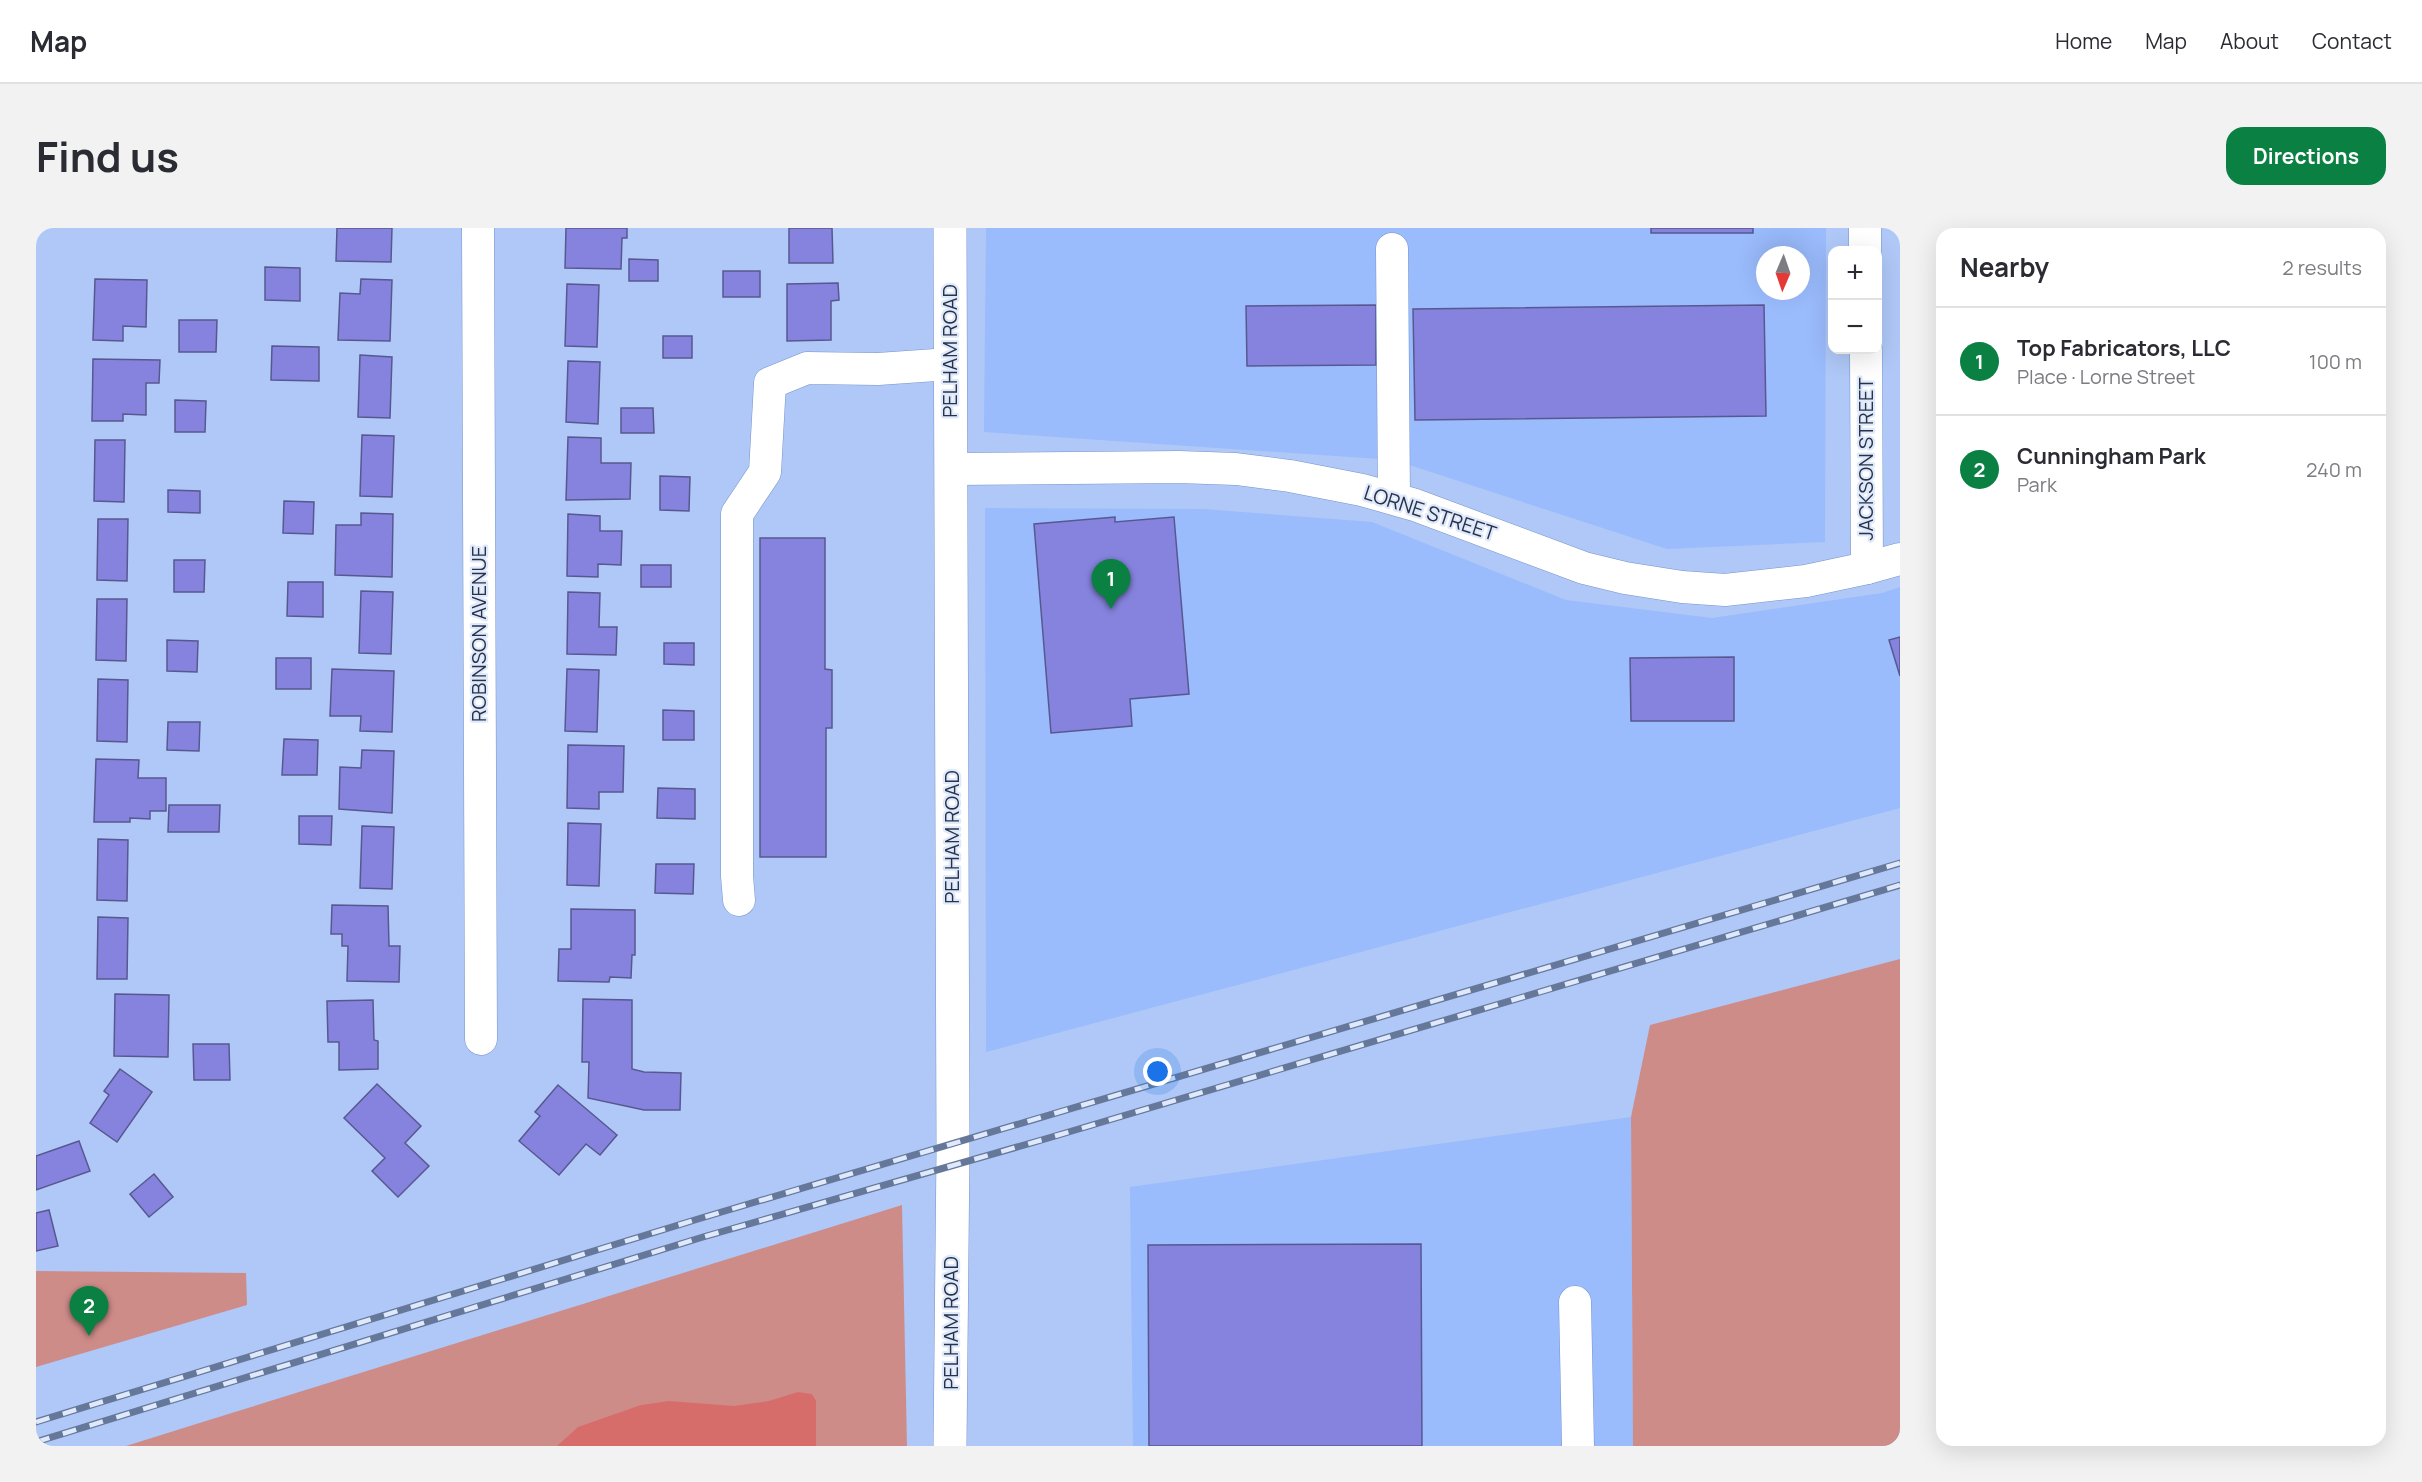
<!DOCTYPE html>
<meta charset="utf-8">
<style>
body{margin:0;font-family:Manrope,sans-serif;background:#f2f2f3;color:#2b2b33}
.controls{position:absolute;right:18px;top:18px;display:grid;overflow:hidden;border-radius:12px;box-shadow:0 6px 24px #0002}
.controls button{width:54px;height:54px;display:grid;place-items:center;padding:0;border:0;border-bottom:2px solid #e1e1e2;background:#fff;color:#2b2b33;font:30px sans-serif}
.compass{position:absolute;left:1720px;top:18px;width:54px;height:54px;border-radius:50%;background:#fff;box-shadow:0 6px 24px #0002;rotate:182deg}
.you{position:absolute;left:1122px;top:844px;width:21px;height:21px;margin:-15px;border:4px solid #fff;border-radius:50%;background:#1a73e8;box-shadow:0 0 0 9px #1a73e833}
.badge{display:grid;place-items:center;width:39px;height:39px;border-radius:50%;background:#0b8043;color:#fff;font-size:20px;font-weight:700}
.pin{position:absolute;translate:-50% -50px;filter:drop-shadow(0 2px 3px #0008)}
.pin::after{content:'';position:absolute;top:32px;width:21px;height:18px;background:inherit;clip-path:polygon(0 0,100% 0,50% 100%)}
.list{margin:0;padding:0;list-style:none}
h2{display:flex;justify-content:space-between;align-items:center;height:78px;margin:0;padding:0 24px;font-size:26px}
h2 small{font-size:20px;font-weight:400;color:#7c7c81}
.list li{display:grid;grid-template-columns:39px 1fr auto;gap:18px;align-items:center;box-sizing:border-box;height:108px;padding:0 24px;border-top:2px solid #e1e1e2}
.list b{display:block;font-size:22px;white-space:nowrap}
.list p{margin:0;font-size:20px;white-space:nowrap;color:#7c7c81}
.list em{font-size:20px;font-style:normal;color:#7c7c81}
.map{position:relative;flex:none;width:1864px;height:1218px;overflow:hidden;border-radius:18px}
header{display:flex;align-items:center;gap:36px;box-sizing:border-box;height:84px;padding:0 30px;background:#fff;border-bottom:2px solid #e1e1e2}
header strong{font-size:28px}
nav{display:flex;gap:33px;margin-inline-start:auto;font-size:21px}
.intro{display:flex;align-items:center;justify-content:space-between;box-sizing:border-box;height:144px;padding:0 36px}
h1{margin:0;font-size:42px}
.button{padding:15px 27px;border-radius:18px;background:#0b8043;color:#fff;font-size:21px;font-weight:700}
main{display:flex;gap:36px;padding:0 36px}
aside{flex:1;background:#fff;border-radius:18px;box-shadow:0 6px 24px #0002}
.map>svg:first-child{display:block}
.built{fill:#9abbfc;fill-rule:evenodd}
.green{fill:#ce8c89}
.forest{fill:#d76d6a}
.building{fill:#8583de;stroke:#585890;stroke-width:1.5}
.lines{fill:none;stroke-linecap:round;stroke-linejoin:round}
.minor-casing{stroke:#7693ca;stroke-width:33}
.major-casing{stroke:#7693ca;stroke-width:34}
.minor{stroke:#fff;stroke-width:32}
.major{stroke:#fff;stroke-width:33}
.rail-casing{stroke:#66789a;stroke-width:7}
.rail{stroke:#dfe9fb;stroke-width:4.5;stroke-dasharray:14;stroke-linecap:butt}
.labels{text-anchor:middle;stroke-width:4.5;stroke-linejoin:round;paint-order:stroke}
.street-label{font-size:20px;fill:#27334a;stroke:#dfe9fb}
</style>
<header>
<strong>Map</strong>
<nav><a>Home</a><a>Map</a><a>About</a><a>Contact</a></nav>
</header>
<div class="intro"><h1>Find us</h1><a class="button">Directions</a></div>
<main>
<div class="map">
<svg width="1864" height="1218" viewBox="0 0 1864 1218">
<rect width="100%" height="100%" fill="#afc8f7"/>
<g class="built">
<path d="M 950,0 L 1790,0 L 1789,314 L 1631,321 L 1358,232 L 948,204 ZM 1729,27 L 1765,27 L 1765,63 L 1729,63 Z"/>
<polygon points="949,280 1167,281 1336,294 1530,372 1676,390 1846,365 1864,359 1864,580 950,824"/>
<polygon points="1595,889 1597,1218 1097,1218 1094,959"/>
</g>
<g class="green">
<polygon points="1864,731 1864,1218 1597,1218 1595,889 1614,797"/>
<polygon points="866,977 871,1218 90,1218 173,1192"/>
<polygon points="0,1043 210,1045 211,1077 0,1139"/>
</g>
<polygon class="forest" points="762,1164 776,1166 780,1173 780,1218 521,1218 542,1199 605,1177 633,1173 698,1178 733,1173"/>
<g class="building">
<polygon points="301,0 356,0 355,34 300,33"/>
<polygon points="530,0 591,0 591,10 586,10 585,41 529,40"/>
<polygon points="753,0 796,0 797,35 753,35"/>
<rect x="1615" y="0" width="102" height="5"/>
<polygon points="593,31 622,32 622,53 593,53"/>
<polygon points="229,39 264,40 264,73 229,72"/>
<rect x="687" y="43" width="37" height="26"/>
<polygon points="59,51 111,52 110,99 87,98 87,113 57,112"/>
<polygon points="325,51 356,52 354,113 302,112 304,65 324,66"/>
<polygon points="802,55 803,72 795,73 795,112 751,113 751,56"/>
<polygon points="531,56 563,57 561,119 529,118"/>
<polygon points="1340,77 1340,137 1211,138 1210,78"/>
<polygon points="1728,77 1730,188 1379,192 1377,81"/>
<polygon points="143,92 181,92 180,124 143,124"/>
<rect x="627" y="108" width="29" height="22"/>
<polygon points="236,118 283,119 283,153 235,152"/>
<polygon points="324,127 356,129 354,190 322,189"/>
<polygon points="57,131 124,132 123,155 110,155 110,187 87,186 87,193 56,193"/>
<polygon points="532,133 564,134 562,196 530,194"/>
<polygon points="139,172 170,173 169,204 139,204"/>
<polygon points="585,180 617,180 618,205 585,205"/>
<polygon points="326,207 358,208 356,269 324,268"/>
<polygon points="532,209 565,210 565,235 595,235 594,271 530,272"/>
<polygon points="59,212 89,212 88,274 58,273"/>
<polygon points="624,248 654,249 653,283 624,282"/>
<polygon points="132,262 164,263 164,285 132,284"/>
<polygon points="248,273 278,274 277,306 247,305"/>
<polygon points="325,285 357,286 356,349 299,347 300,297 325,297"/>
<polygon points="532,286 564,288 564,303 586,303 585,337 562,336 562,349 531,348"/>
<polygon points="1079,289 1079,294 1138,289 1153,466 1094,471 1096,498 1015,505 998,296"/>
<polygon points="62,291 92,291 91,353 61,352"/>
<polygon points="724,310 789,310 789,441 796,442 796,500 790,500 790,629 724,629"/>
<polygon points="138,332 169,332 168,364 138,364"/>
<rect x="605" y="337" width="30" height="22"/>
<polygon points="252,354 287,354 287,389 251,388"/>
<polygon points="325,363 357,364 355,426 323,425"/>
<polygon points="532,364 564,365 563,399 581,399 580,427 531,426"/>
<polygon points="61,371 91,371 90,433 60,432"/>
<polygon points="1864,409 1864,448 1853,412"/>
<polygon points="131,412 162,413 161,444 131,443"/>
<polygon points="628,415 658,415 658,437 628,436"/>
<polygon points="1698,429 1698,493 1595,493 1594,430"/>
<rect x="240" y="430" width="35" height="31"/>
<polygon points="296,441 358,443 356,504 324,503 325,488 294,488"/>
<polygon points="531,441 563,442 561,504 529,503"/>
<polygon points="62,451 92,452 91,514 61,513"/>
<polygon points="627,482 658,483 658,512 627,512"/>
<polygon points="132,494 164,494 163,523 131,522"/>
<polygon points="248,511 282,512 281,547 246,547"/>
<polygon points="532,517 588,518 587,564 563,564 563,581 531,580"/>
<polygon points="326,522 358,523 356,585 303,581 304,539 325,540"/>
<polygon points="60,531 103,532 102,550 130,550 130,583 114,583 114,591 94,590 94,594 58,594"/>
<polygon points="622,560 659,561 659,591 621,590"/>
<polygon points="133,577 184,577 183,604 132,604"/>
<polygon points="263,588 296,588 295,617 263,616"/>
<polygon points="532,595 565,596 563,658 531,657"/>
<polygon points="326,598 358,599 356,661 324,660"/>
<polygon points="62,611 92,612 91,673 61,672"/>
<polygon points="620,636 658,636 657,666 619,665"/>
<polygon points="296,677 352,678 353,718 364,718 363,754 311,753 312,718 306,718 306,706 295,706"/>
<polygon points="535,681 599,682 599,727 596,727 595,750 574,749 573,754 522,753 523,721 535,721"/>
<polygon points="62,689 92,690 91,751 61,751"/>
<polygon points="79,766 133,767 132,829 78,828"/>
<polygon points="547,771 596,772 596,841 608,844 645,845 644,882 608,882 552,870 553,834 546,834"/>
<polygon points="337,772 338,812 342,813 342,841 303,842 303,814 292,814 291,773"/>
<polygon points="157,816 193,816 194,852 158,852"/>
<polygon points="84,841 116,864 81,914 54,895 73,867 68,863"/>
<polygon points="341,856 385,898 369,915 393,938 362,969 336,943 349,930 308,890"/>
<polygon points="522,857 581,907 564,927 550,916 523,947 483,913 504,888 499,884"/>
<polygon points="43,913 54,943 0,962 0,928"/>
<polygon points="118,946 137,969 113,989 94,966"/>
<polygon points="13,982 22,1018 0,1023 0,985"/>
<polygon points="1385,1016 1386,1218 1113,1218 1112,1017"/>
</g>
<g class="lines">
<g class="minor-casing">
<g id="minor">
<polyline points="442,0 445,811"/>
<polyline points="1829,0 1829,22"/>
<polyline points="1356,21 1358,270"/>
<polyline points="1830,122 1831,340"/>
<polyline points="915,241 1143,239 1200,241 1254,248 1326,262 1379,277 1548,340 1589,350 1646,359 1689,362 1770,353 1831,340 1864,331"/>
<polyline points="703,672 701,648 701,286 729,244 734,155 771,140 842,141 914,136"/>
<polyline points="1539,1074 1542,1218"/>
</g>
</g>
<g class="major-casing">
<polyline id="major" points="914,0 917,923 914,1218"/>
</g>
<use href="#minor" class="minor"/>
<use href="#major" class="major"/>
<g class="rail-casing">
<g id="rail">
<polyline points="0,1194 662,991 1864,635"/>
<polyline points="0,1214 667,1009 1009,911 1864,657"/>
</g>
</g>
<use href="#rail" class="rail"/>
</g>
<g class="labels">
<g class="street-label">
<text transform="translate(914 123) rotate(-90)" y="7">PELHAM ROAD</text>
<text transform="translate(1830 231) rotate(-90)" y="7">JACKSON STREET</text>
<text transform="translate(1394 285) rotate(18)" y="7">LORNE STREET</text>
<text transform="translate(443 406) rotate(-90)" y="7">ROBINSON AVENUE</text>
<text transform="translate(916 609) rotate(-90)" y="7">PELHAM ROAD</text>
<text transform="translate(915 1095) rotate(-90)" y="7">PELHAM ROAD</text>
</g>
</g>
</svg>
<div class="controls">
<button>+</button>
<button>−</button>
</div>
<svg class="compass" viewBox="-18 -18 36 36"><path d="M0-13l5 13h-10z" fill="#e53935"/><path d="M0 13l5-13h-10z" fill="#7c7c81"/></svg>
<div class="you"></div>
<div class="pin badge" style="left:1075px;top:381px">1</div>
<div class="pin badge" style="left:53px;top:1108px">2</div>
</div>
<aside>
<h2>Nearby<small>2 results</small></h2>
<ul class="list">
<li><span class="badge">1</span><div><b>Top Fabricators, LLC</b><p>Place · Lorne Street</p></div><em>100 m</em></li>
<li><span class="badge">2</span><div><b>Cunningham Park</b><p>Park</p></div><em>240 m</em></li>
</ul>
</aside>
</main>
